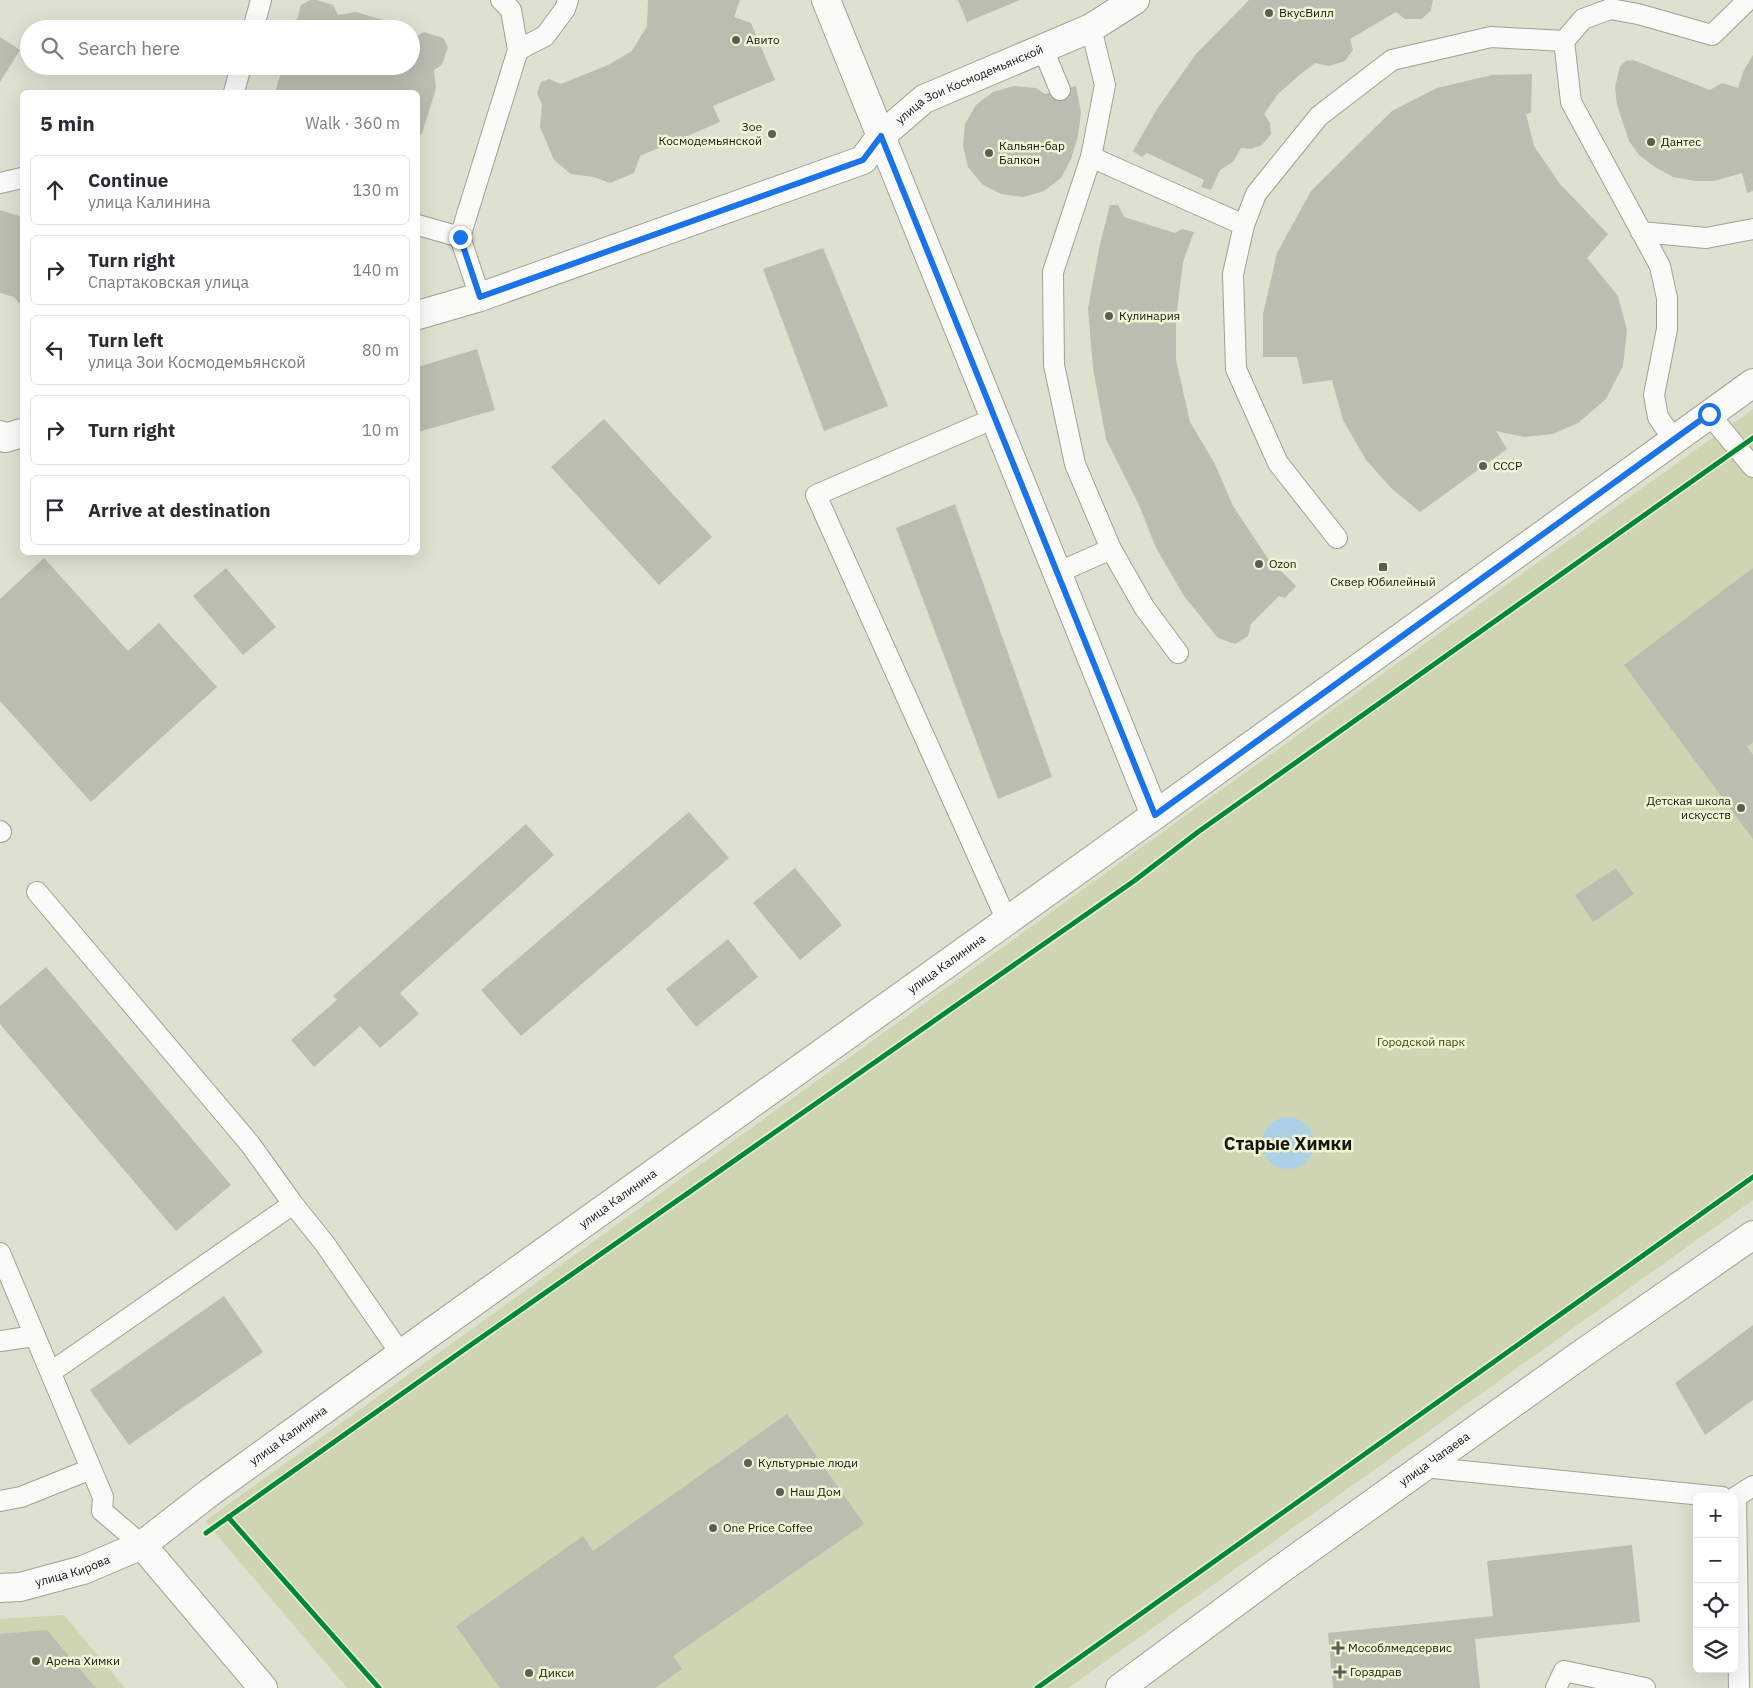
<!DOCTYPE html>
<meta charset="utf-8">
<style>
body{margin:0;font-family:"IBM Plex Sans",sans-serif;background:#f7f7f7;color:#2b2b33}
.controls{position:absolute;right:15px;bottom:15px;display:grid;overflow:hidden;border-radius:8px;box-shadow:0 5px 20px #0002}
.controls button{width:45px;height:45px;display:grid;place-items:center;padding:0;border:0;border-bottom:1px solid #e1e1e2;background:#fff;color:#2b2b33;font:25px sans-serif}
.stop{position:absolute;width:15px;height:15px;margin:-11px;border:4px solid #1a73e8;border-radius:50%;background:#fff}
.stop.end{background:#1a73e8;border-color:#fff;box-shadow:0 1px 5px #0008}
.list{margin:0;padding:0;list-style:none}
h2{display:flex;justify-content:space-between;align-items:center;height:65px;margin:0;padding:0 20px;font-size:21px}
h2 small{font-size:16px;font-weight:400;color:#7c7c81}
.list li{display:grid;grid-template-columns:32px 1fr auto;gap:15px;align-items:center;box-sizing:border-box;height:70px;margin:0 10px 10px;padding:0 10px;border:1px solid #e1e1e2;border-radius:8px}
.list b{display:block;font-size:19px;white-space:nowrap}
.list p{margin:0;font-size:16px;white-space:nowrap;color:#7c7c81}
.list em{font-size:16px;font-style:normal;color:#7c7c81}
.icon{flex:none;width:28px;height:28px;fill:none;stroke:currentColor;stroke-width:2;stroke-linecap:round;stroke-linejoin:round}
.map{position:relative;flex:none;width:1753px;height:1688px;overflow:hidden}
.search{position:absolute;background:#fff;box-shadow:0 5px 20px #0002;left:20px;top:20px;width:400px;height:55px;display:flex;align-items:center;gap:12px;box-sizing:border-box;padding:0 18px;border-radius:28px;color:#7c7c81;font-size:19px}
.panel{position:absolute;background:#fff;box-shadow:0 5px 20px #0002;left:20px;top:90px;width:400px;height:465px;border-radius:8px}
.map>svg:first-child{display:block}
.green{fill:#cfd5b3}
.water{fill:#add1e4}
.building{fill:#babdb0}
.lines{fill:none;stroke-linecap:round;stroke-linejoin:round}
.service-casing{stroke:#9fa195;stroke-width:22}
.minor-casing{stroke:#9fa195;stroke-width:30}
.tertiary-casing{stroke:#9fa195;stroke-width:30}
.service{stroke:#fafaf8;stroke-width:20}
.minor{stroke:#fafaf8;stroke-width:28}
.tertiary{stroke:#fafaf8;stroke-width:28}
.cycleway-casing{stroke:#eff5d6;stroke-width:8}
.cycleway{stroke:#00873e;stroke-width:5}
.route{stroke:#1a73e8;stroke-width:6}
.poi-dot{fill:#5c5e51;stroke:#eff5d6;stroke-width:2}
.labels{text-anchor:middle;stroke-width:5;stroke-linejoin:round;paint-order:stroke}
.poi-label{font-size:12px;fill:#16180d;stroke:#eff5d6;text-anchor:start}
.street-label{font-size:12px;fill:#16180d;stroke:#eff5d6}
.park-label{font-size:12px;fill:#41480a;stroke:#eff5d6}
.district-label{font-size:18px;font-weight:bold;fill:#16180d;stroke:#eff5d6}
</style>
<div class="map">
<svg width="1753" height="1688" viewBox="0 0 1753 1688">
<rect width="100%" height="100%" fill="#dee1d0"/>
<g class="green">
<polygon points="1753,409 1753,1200 1068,1688 347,1688 205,1521 1502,588"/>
<polygon points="64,1615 125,1688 0,1688 0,1619"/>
</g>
<circle class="water" cx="1288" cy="1143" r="26"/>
<g class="building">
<polygon points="310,0 317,0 333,5 338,15 356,12 400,25 405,29 299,29 296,23 301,5"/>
<polygon points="648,0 740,0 734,17 751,23 775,80 713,106 720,122 640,156 634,173 610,183 594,177 571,174 554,160 540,127 542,105 537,93 541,82 549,79 561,84 608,65 632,51 647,26"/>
<polygon points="958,0 1020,0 967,22"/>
<polygon points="1249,0 1433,0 1431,10 1422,19 1405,19 1396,12 1350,39 1353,50 1345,61 1329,66 1315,63 1302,73 1278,94 1264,114 1270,123 1271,134 1262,145 1250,149 1241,148 1233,162 1220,170 1211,190 1201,187 1204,180 1147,153 1142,157 1133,151 1157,109 1196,54"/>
<polygon points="424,32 443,38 448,47 442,65 434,70 436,89 422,133 418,138 418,92 277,92 276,89 283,66 411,66 411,34 415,37"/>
<polygon points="0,37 20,50 0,82"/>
<polygon points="1753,55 1753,191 1747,193 1742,173 1714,181 1695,181 1673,177 1655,167 1639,155 1629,141 1617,105 1615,87 1620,66 1626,61 1633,60 1710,90 1722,83 1738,88 1744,70"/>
<polygon points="1532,74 1531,113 1526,114 1534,146 1560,184 1608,234 1587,258 1618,296 1627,330 1623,366 1606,399 1578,423 1553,434 1524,437 1496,431 1507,449 1420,512 1392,489 1366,460 1343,420 1332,380 1303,384 1297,357 1263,357 1263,314 1277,253 1311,191 1392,111 1437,88 1492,75"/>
<polygon points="1014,86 1036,88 1045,94 1076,86 1081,112 1078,136 1071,159 1061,178 1044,191 1023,197 1001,194 982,184 968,167 963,146 965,124 976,105 993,92"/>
<polygon points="1110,205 1118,205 1124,217 1175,233 1182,229 1194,232 1183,262 1176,319 1176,360 1190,422 1215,464 1233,506 1267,557 1296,586 1285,598 1279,596 1251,624 1248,636 1235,644 1218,638 1184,596 1156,548 1139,505 1106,439 1093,368 1088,308 1099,249"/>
<polygon points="0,210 22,217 22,306 14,297 0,293"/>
<polygon points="823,248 888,406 824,431 763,269"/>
<polygon points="477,349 495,410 418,432 418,367"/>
<polygon points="604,419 712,537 659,585 551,467"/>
<polygon points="955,504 1052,777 998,799 896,528"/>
<polygon points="44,558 128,651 159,623 217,687 91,802 0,701 0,599"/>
<polygon points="226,568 276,627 243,655 193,596"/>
<polygon points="1753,568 1753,742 1747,747 1753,755 1753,839 1624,665"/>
<polygon points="689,812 729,858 521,1036 481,990"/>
<polygon points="526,824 554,855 400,993 419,1014 380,1048 360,1026 314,1067 291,1040 337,1000 333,996"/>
<polygon points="795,868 842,925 800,960 753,903"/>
<polygon points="1616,868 1634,894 1593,922 1575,895"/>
<polygon points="728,939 758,977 696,1027 666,989"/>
<polygon points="46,967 231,1185 176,1231 0,1024 0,1006"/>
<polygon points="224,1296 263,1352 129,1445 90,1390"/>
<polygon points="1753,1325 1753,1400 1705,1435 1675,1383"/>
<polygon points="787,1414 864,1524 673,1656 682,1669 655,1688 500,1688 456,1626 583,1536 593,1551"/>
<polygon points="1632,1545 1640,1622 1475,1639 1480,1688 1333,1688 1328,1633 1493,1616 1487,1561"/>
<polygon points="47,1630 96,1688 0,1688 0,1634"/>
</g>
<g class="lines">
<g class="service-casing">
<g id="service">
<polyline points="1091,28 1105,85 1091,157 1244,225"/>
<polyline points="253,29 261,0"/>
<polyline points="1564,41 1583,19 1610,9 1638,14 1712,35 1748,0"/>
<polyline points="1043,49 1060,90"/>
<polyline points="518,50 545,36 565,9 568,0"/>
<polyline points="234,92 241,66"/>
<polyline points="1091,157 1053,272 1054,365 1075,464 1111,549 1144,607 1178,653"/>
<polyline points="0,183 22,178"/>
<polyline points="418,225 460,237 480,297"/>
<polyline points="1641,232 1706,238 1753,229"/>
<polyline points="460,237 518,50 511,10 501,0"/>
<polyline points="1709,414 1753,467"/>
<polyline points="995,418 816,495 1007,921"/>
<polyline points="1337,538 1278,463 1236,369 1233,274 1244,225 1256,194 1319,116 1392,60 1491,37 1564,41 1571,102 1660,266 1667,298 1667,329 1654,395 1658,417 1673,439"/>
<polyline points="1057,573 1111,549"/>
<polyline points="0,831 1,832"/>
<polyline points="37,892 250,1144 293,1204 325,1244 401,1354"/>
<polyline points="0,1253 103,1497 102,1511 142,1545"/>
<polyline points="0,1341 35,1336"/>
<polyline points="51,1372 293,1204"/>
<polyline points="1423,1467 1722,1497"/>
<polyline points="1734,1498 1753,1486"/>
<polyline points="1736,1498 1739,1688"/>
<polyline points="0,1501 21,1497 91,1469"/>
<polyline points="1556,1688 1564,1671 1645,1688"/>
</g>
</g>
<g class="minor-casing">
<g id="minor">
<polyline points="826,0 1155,815"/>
<path id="s1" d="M 418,315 L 480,297 L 863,160 L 881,136 L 924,99 L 1091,28 L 1135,0"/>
<polyline points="0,435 5,438 22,433"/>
</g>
</g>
<g class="tertiary-casing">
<g id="tertiary">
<polyline points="142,1545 263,1688"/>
<path id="s2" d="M 0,1588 L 20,1587 L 83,1570 L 142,1545 L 209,1493 L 401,1354 L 1155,815 L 1753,383"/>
<path id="s3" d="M 1120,1688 L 1281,1569 L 1583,1353 L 1753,1235"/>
</g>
</g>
<use href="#service" class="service"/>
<use href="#minor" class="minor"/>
<use href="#tertiary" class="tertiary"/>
<g class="cycleway-casing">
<g id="cycleway">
<polyline points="228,1517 379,1688"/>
<polyline points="206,1533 465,1349 1134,881 1198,832 1753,438"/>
<polyline points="1037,1688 1753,1177"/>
</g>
</g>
<use href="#cycleway" class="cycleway"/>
</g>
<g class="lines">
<polyline class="route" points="460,237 480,297 863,160 881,136 1155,815 1709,414"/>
</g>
<g class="poi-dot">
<circle cx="1269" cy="13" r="5"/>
<circle cx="736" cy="40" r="5"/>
<circle cx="772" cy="134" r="5"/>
<circle cx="1651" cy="142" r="5"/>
<circle cx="989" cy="153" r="5"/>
<circle cx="1109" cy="316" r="5"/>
<circle cx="1483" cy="466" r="5"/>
<circle cx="1259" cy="564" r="5"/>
<rect x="1378" y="562" width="10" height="10" rx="2.5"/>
<circle cx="1741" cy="808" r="5"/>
<circle cx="748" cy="1463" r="5"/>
<circle cx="780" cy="1492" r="5"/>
<circle cx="713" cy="1528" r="5"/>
<path d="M1335.5 1640.5h5v5h5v5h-5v5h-5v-5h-5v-5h5z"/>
<circle cx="36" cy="1661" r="5"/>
<path d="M1337.5 1664.5h5v5h5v5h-5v5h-5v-5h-5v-5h5z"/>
<circle cx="529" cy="1673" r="5"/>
</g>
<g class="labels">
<g class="poi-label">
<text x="1279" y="17">ВкусВилл</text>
<text x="746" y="44">Авито</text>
<text x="762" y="131" text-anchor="end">Зое<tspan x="762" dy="14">Космодемьянской</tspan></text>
<text x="1661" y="146">Дантес</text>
<text x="999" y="150">Кальян-бар<tspan x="999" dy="14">Балкон</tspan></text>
<text x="1119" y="320">Кулинария</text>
<text x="1493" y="470">СССР</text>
<text x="1269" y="568">Ozon</text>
<text x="1383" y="586" text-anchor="middle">Сквер Юбилейный</text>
<text x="1731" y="805" text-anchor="end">Детская школа<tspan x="1731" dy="14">искусств</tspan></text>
<text x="758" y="1467">Культурные люди</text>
<text x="790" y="1496">Наш Дом</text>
<text x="723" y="1532">One Price Coffee</text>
<text x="1348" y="1652">Мособлмедсервис</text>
<text x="46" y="1665">Арена Химки</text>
<text x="1350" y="1676">Горздрав</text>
<text x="539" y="1677">Дикси</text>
</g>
<g class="street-label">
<text dy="4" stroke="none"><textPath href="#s1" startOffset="605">улица Зои Космодемьянской</textPath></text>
<text dy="4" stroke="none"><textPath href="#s2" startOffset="1142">улица Калинина</textPath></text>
<text dy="4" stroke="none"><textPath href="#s2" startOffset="738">улица Калинина</textPath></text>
<text dy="4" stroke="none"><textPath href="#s2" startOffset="332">улица Калинина</textPath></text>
<text dy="4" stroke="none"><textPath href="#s3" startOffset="389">улица Чапаева</textPath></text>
<text dy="4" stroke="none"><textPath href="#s2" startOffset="75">улица Кирова</textPath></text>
</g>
<g class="park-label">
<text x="1421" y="1046">Городской парк</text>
</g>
<g class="district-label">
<text x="1288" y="1150">Старые Химки</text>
</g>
</g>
</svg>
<div class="controls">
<button>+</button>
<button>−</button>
<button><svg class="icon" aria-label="locate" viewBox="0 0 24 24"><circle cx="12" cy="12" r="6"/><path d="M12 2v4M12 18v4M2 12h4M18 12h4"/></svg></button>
<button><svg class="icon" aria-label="layers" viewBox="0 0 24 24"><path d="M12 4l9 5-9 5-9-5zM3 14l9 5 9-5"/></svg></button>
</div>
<div class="stop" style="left:1709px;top:414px"></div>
<div class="stop end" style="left:460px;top:237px"></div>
<div class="search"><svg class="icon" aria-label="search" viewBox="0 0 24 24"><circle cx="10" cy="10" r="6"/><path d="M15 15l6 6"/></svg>Search here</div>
<section class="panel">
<h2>5 min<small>Walk · 360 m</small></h2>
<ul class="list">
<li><svg class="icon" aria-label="ahead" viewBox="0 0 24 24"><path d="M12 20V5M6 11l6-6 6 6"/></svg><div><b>Continue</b><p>улица Калинина</p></div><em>130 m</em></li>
<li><svg class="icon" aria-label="right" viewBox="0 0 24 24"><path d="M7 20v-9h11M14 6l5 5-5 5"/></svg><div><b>Turn right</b><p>Спартаковская улица</p></div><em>140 m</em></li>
<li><svg class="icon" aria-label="left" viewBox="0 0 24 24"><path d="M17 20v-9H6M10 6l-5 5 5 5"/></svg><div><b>Turn left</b><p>улица Зои Космодемьянской</p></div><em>80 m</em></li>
<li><svg class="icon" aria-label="right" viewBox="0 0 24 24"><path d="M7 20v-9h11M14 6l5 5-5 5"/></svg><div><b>Turn right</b></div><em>10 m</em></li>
<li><svg class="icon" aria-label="arrive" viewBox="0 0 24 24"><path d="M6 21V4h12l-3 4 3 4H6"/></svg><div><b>Arrive at destination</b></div></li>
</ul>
</section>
</div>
